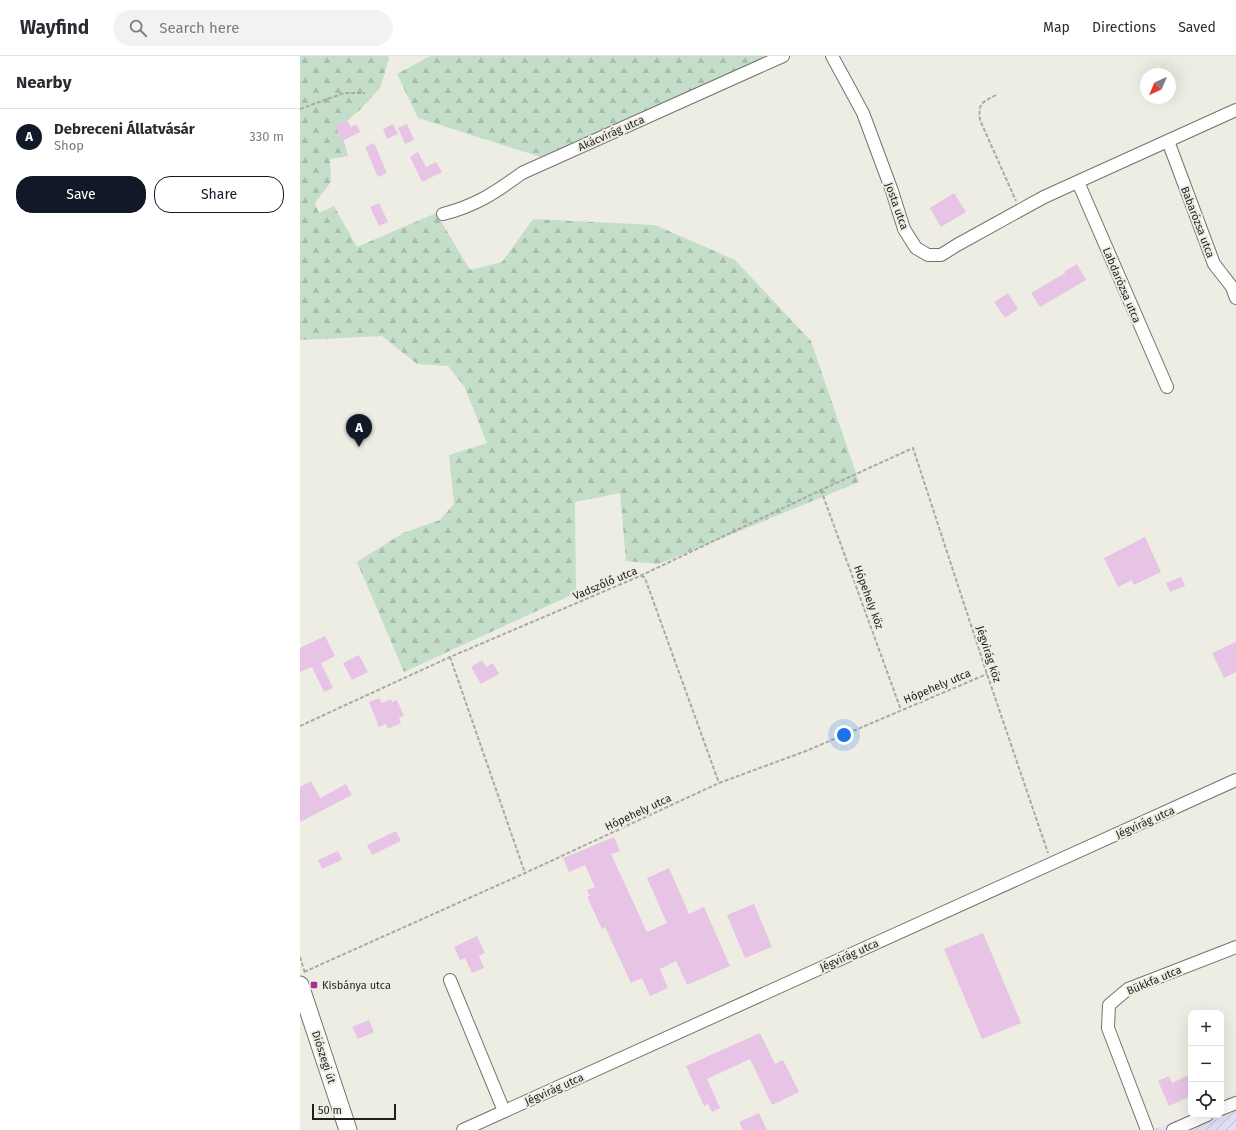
<!DOCTYPE html>
<meta charset="utf-8">
<style>
body{margin:0;font-family:"Fira Sans",sans-serif;background:#f2f2f3;color:#2b2b33}
.controls{position:absolute;right:12px;bottom:12px;display:grid;overflow:hidden;border-radius:8px;box-shadow:0 4px 16px #0002}
.controls button{width:36px;height:36px;display:grid;place-items:center;padding:0;border:0;border-bottom:1px solid #e1e1e2;background:#fff;color:#2b2b33;font:20px sans-serif}
.compass{position:absolute;left:840px;top:12px;width:36px;height:36px;border-radius:50%;background:#fff;box-shadow:0 4px 16px #0002;rotate:224deg}
.scale{position:absolute;left:12px;bottom:10px;width:84px;box-sizing:border-box;padding-left:4px;border:2px solid #1f1f1b;border-top:0;font-size:11px;line-height:14px;white-space:nowrap;color:#1f1f1b;-webkit-text-stroke:3px #eeede4;paint-order:stroke}
.you{position:absolute;left:544px;top:679px;width:14px;height:14px;margin:-10px;border:3px solid #fff;border-radius:50%;background:#1a73e8;box-shadow:0 0 0 6px #1a73e833}
.badge{display:grid;place-items:center;width:26px;height:26px;border-radius:50%;background:#111827;color:#fff;font-size:13px;font-weight:700}
.pin{position:absolute;translate:-50% -33px;filter:drop-shadow(0 1px 2px #0008)}
.pin::after{content:'';position:absolute;top:21px;width:14px;height:12px;background:inherit;clip-path:polygon(0 0,100% 0,50% 100%)}
.list{margin:0;padding:0;list-style:none}
h2{display:flex;justify-content:space-between;align-items:center;height:52px;margin:0;padding:0 16px;font-size:17px}
h2 small{font-size:13px;font-weight:400;color:#7c7c81}
.list li{display:grid;grid-template-columns:26px 1fr auto;gap:12px;align-items:center;box-sizing:border-box;height:56px;padding:0 16px;border-top:1px solid #e1e1e2}
.list b{display:block;font-size:15px;white-space:nowrap}
.list p{margin:0;font-size:13px;white-space:nowrap;color:#7c7c81}
.list em{font-size:13px;font-style:normal;color:#7c7c81}
.actions{display:flex;gap:8px;padding:12px 16px}
.actions a{flex:1;padding:9px 0;border:1px solid #111827;border-radius:16px;text-align:center;font-size:14px;color:#111827}
.actions .main{background:#111827;color:#fff}
.icon{flex:none;width:22px;height:22px;fill:none;stroke:currentColor;stroke-width:2;stroke-linecap:round;stroke-linejoin:round}
.map{position:relative;flex:none;width:936px;height:1074px;overflow:hidden}
header{display:flex;align-items:center;gap:24px;box-sizing:border-box;height:56px;padding:0 20px;background:#fff;border-bottom:1px solid #e1e1e2}
header strong{font-size:19px}
nav{display:flex;gap:22px;margin-inline-start:auto;font-size:14px}
.search{width:280px;height:36px;background:#f2f2f3;display:flex;align-items:center;gap:10px;box-sizing:border-box;padding:0 14px;border-radius:22px;color:#7c7c81;font-size:15px}
main{display:flex}
aside{flex:1;background:#fff}
.map>svg:first-child{display:block}
.industrial{fill:url(#industrial-furrows)}
.forest{fill:url(#forest-firs)}
.building{fill:#e7c4e5}
.lines{fill:none;stroke-linecap:round;stroke-linejoin:round}
.minor-casing{stroke:#75746c;stroke-width:14}
.secondary-casing{stroke:#75746c;stroke-width:19}
.path{stroke:#aaa9a2;stroke-width:2;stroke-dasharray:4 2;stroke-linecap:butt}
.minor{stroke:#fff;stroke-width:12}
.secondary{stroke:#fff;stroke-width:17}
.poi-dot{fill:#a33391;stroke:#eeede4;stroke-width:1.5}
.labels{text-anchor:middle;stroke-width:4;stroke-linejoin:round;paint-order:stroke}
.street-label{font-size:11px;fill:#1f1f1b;stroke:#eeede4}
.poi-label{font-size:11px;fill:#1f1f1b;stroke:#eeede4;text-anchor:start}
</style>
<header>
<strong>Wayfind</strong>
<div class="search"><svg class="icon" aria-label="search" viewBox="0 0 24 24"><circle cx="10" cy="10" r="6"/><path d="M15 15l6 6"/></svg>Search here</div>
<nav><a>Map</a><a>Directions</a><a>Saved</a></nav>
</header>
<main>
<aside>
<h2>Nearby<small></small></h2>
<ul class="list">
<li><span class="badge">A</span><div><b>Debreceni Állatvásár</b><p>Shop</p></div><em>330 m</em></li>
</ul>
<div class="actions"><a class="main">Save</a><a>Share</a></div>
</aside>
<div class="map">
<svg width="936" height="1074" viewBox="0 0 936 1074">
<defs>
<pattern id="industrial-furrows" width="10" height="10" patternUnits="userSpaceOnUse"><rect width="10" height="10" fill="#e2e0f6"/><path d="M-1 1l2-2M0 10L10 0M9 11l2-2" fill="none" stroke="#c1c0d2"/></pattern>
<pattern id="forest-firs" width="22" height="20" patternUnits="userSpaceOnUse"><rect width="22" height="20" fill="#c4dec9"/><path d="M5 1l3.5 6h-7zM16 11l3.5 6h-7z" fill="#a8beac"/></pattern>
</defs>
<rect width="100%" height="100%" fill="#eeede4"/>
<polygon class="industrial" points="936,1038 936,1074 853,1074 891,1058 891,1059 921,1059 921,1045"/>
<g class="forest">
<polygon points="0,0 88,0 89,3 80,32 60,54 40,70 48,100 30,103 31,126 15,147 19,157 34,150 57,191 136,157 170,214 202,206 233,163 355,169 435,204 511,285 559,426 359,508 326,505 320,437 275,446 276,537 104,616 57,506 103,477 140,464 154,448 149,399 187,387 164,330 148,310 117,308 82,280 0,284"/>
<polygon points="130,0 473,0 247,103 118,62 97,18"/>
</g>
<g class="building">
<polygon points="47,64 51,71 56,68 60,76 42,85 35,70"/>
<polygon points="93,68 98,78 87,83 83,73"/>
<polygon points="107,68 114,84 105,88 98,72"/>
<polygon points="74,87 87,117 78,121 65,91"/>
<polygon points="118,96 126,111 136,106 142,116 122,126 110,101"/>
<polygon points="654,137 666,156 641,171 630,152"/>
<polygon points="79,147 88,166 79,170 70,151"/>
<polygon points="777,208 786,224 740,251 731,237 765,217 765,215"/>
<polygon points="708,237 718,253 705,262 694,246"/>
<polygon points="845,481 861,516 834,529 832,524 818,531 804,502"/>
<polygon points="881,521 885,530 870,536 866,527"/>
<polygon points="25,580 35,600 21,607 33,632 24,636 12,611 0,616 0,592"/>
<polygon points="936,586 936,616 924,622 912,597"/>
<polygon points="59,599 68,616 52,624 43,607"/>
<polygon points="182,604 186,611 193,607 199,618 181,628 171,611"/>
<polygon points="79,642 82,647 91,643 92,646 97,644 104,660 99,662 101,667 88,673 86,668 79,671 69,646"/>
<polygon points="11,725 20,742 46,728 52,739 0,766 0,731"/>
<polygon points="96,775 101,785 72,799 67,789"/>
<polygon points="314,781 320,795 311,798 347,876 367,867 347,822 369,812 389,858 404,851 430,910 387,929 376,905 360,913 368,932 350,940 342,922 331,927 305,871 302,873 287,841 290,840 287,834 295,831 285,809 269,816 263,802"/>
<polygon points="38,795 42,804 22,813 18,804"/>
<polygon points="454,848 472,891 445,902 427,859"/>
<polygon points="683,877 721,967 682,983 644,893"/>
<polygon points="177,880 185,897 179,900 184,912 172,917 165,902 160,904 154,891"/>
<polygon points="69,964 74,976 58,983 52,971"/>
<polygon points="460,977 475,1008 483,1004 499,1036 472,1049 450,1003 407,1023 420,1052 412,1056 408,1048 404,1050 386,1010"/>
<polygon points="891,1018 891,1040 869,1050 858,1025 869,1020 872,1027"/>
<polygon points="459,1057 467,1074 443,1074 439,1066"/>
</g>
<g class="lines">
<g class="minor-casing">
<g id="minor">
<polyline points="532,0 563,57 592,135 604,173 616,192 628,199 641,199 657,189 744,141 936,54"/>
<polyline points="868,85 914,208 932,231 936,242"/>
<polyline points="778,126 867,331"/>
<path d="M 143,158 C 175,150 195,137 222,117 L 483,0"/>
<polyline points="150,924 204,1055"/>
<polyline points="921,1053 936,1047"/>
<polyline points="163,1074 936,724"/>
<polyline points="847,1074 808,972 809,949 828,933 936,891"/>
<polyline points="873,1074 907,1059"/>
</g>
</g>
<g class="secondary-casing">
<polyline id="secondary" points="0,929 48,1074"/>
</g>
<g class="path">
<path d="M 696,39 C 682,47 678,46 680,64 L 716,145"/>
<polyline points="0,53 44,37 65,37"/>
<polyline points="521,434 601,654"/>
<polyline points="341,520 344,521 346,525 419,727"/>
<polyline points="150,601 225,817"/>
<polyline points="0,670 150,601 340,520 521,434 613,392 687,618 748,797"/>
<polyline points="0,901 5,917"/>
<polyline points="4,916 225,817 419,727 506,695 687,618"/>
</g>
<use href="#minor" class="minor"/>
<use href="#secondary" class="secondary"/>
</g>
<rect class="poi-dot" x="10" y="925" width="8" height="8" rx="2"/>
<g class="labels">
<g class="street-label">
<text transform="translate(311 77) rotate(-24)" y="4">Akácvirág utca</text>
<text transform="translate(597 150) rotate(70)" y="4">Josta utca</text>
<text transform="translate(898 166) rotate(69)" y="4">Babarózsa utca</text>
<text transform="translate(822 229) rotate(67)" y="4">Labdarózsa utca</text>
<text transform="translate(305 527) rotate(-23)" y="4">Vadszőlő utca</text>
<text transform="translate(569 541) rotate(70)" y="4">Hópehely köz</text>
<text transform="translate(689 598) rotate(72)" y="4">Jégvirág köz</text>
<text transform="translate(637 630) rotate(-23)" y="4">Hópehely utca</text>
<text transform="translate(338 756) rotate(-25)" y="4">Hópehely utca</text>
<text transform="translate(845 766) rotate(-24)" y="4">Jégvirág utca</text>
<text transform="translate(549 899) rotate(-24)" y="4">Jégvirág utca</text>
<text transform="translate(854 924) rotate(-23)" y="4">Bükkfa utca</text>
<text transform="translate(24 1001) rotate(72)" y="4">Diószegi út</text>
<text transform="translate(254 1033) rotate(-24)" y="4">Jégvirág utca</text>
</g>
<g class="poi-label">
<text x="22" y="933">Kisbánya utca</text>
</g>
</g>
</svg>
<div class="controls">
<button>+</button>
<button>−</button>
<button><svg class="icon" aria-label="locate" viewBox="0 0 24 24"><circle cx="12" cy="12" r="6"/><path d="M12 2v4M12 18v4M2 12h4M18 12h4"/></svg></button>
</div>
<svg class="compass" viewBox="-18 -18 36 36"><path d="M0-13l5 13h-10z" fill="#e53935"/><path d="M0 13l5-13h-10z" fill="#7c7c81"/></svg>
<div class="scale">50 m</div>
<div class="you"></div>
<div class="pin badge" style="left:59px;top:391px">A</div>
</div>
</main>
